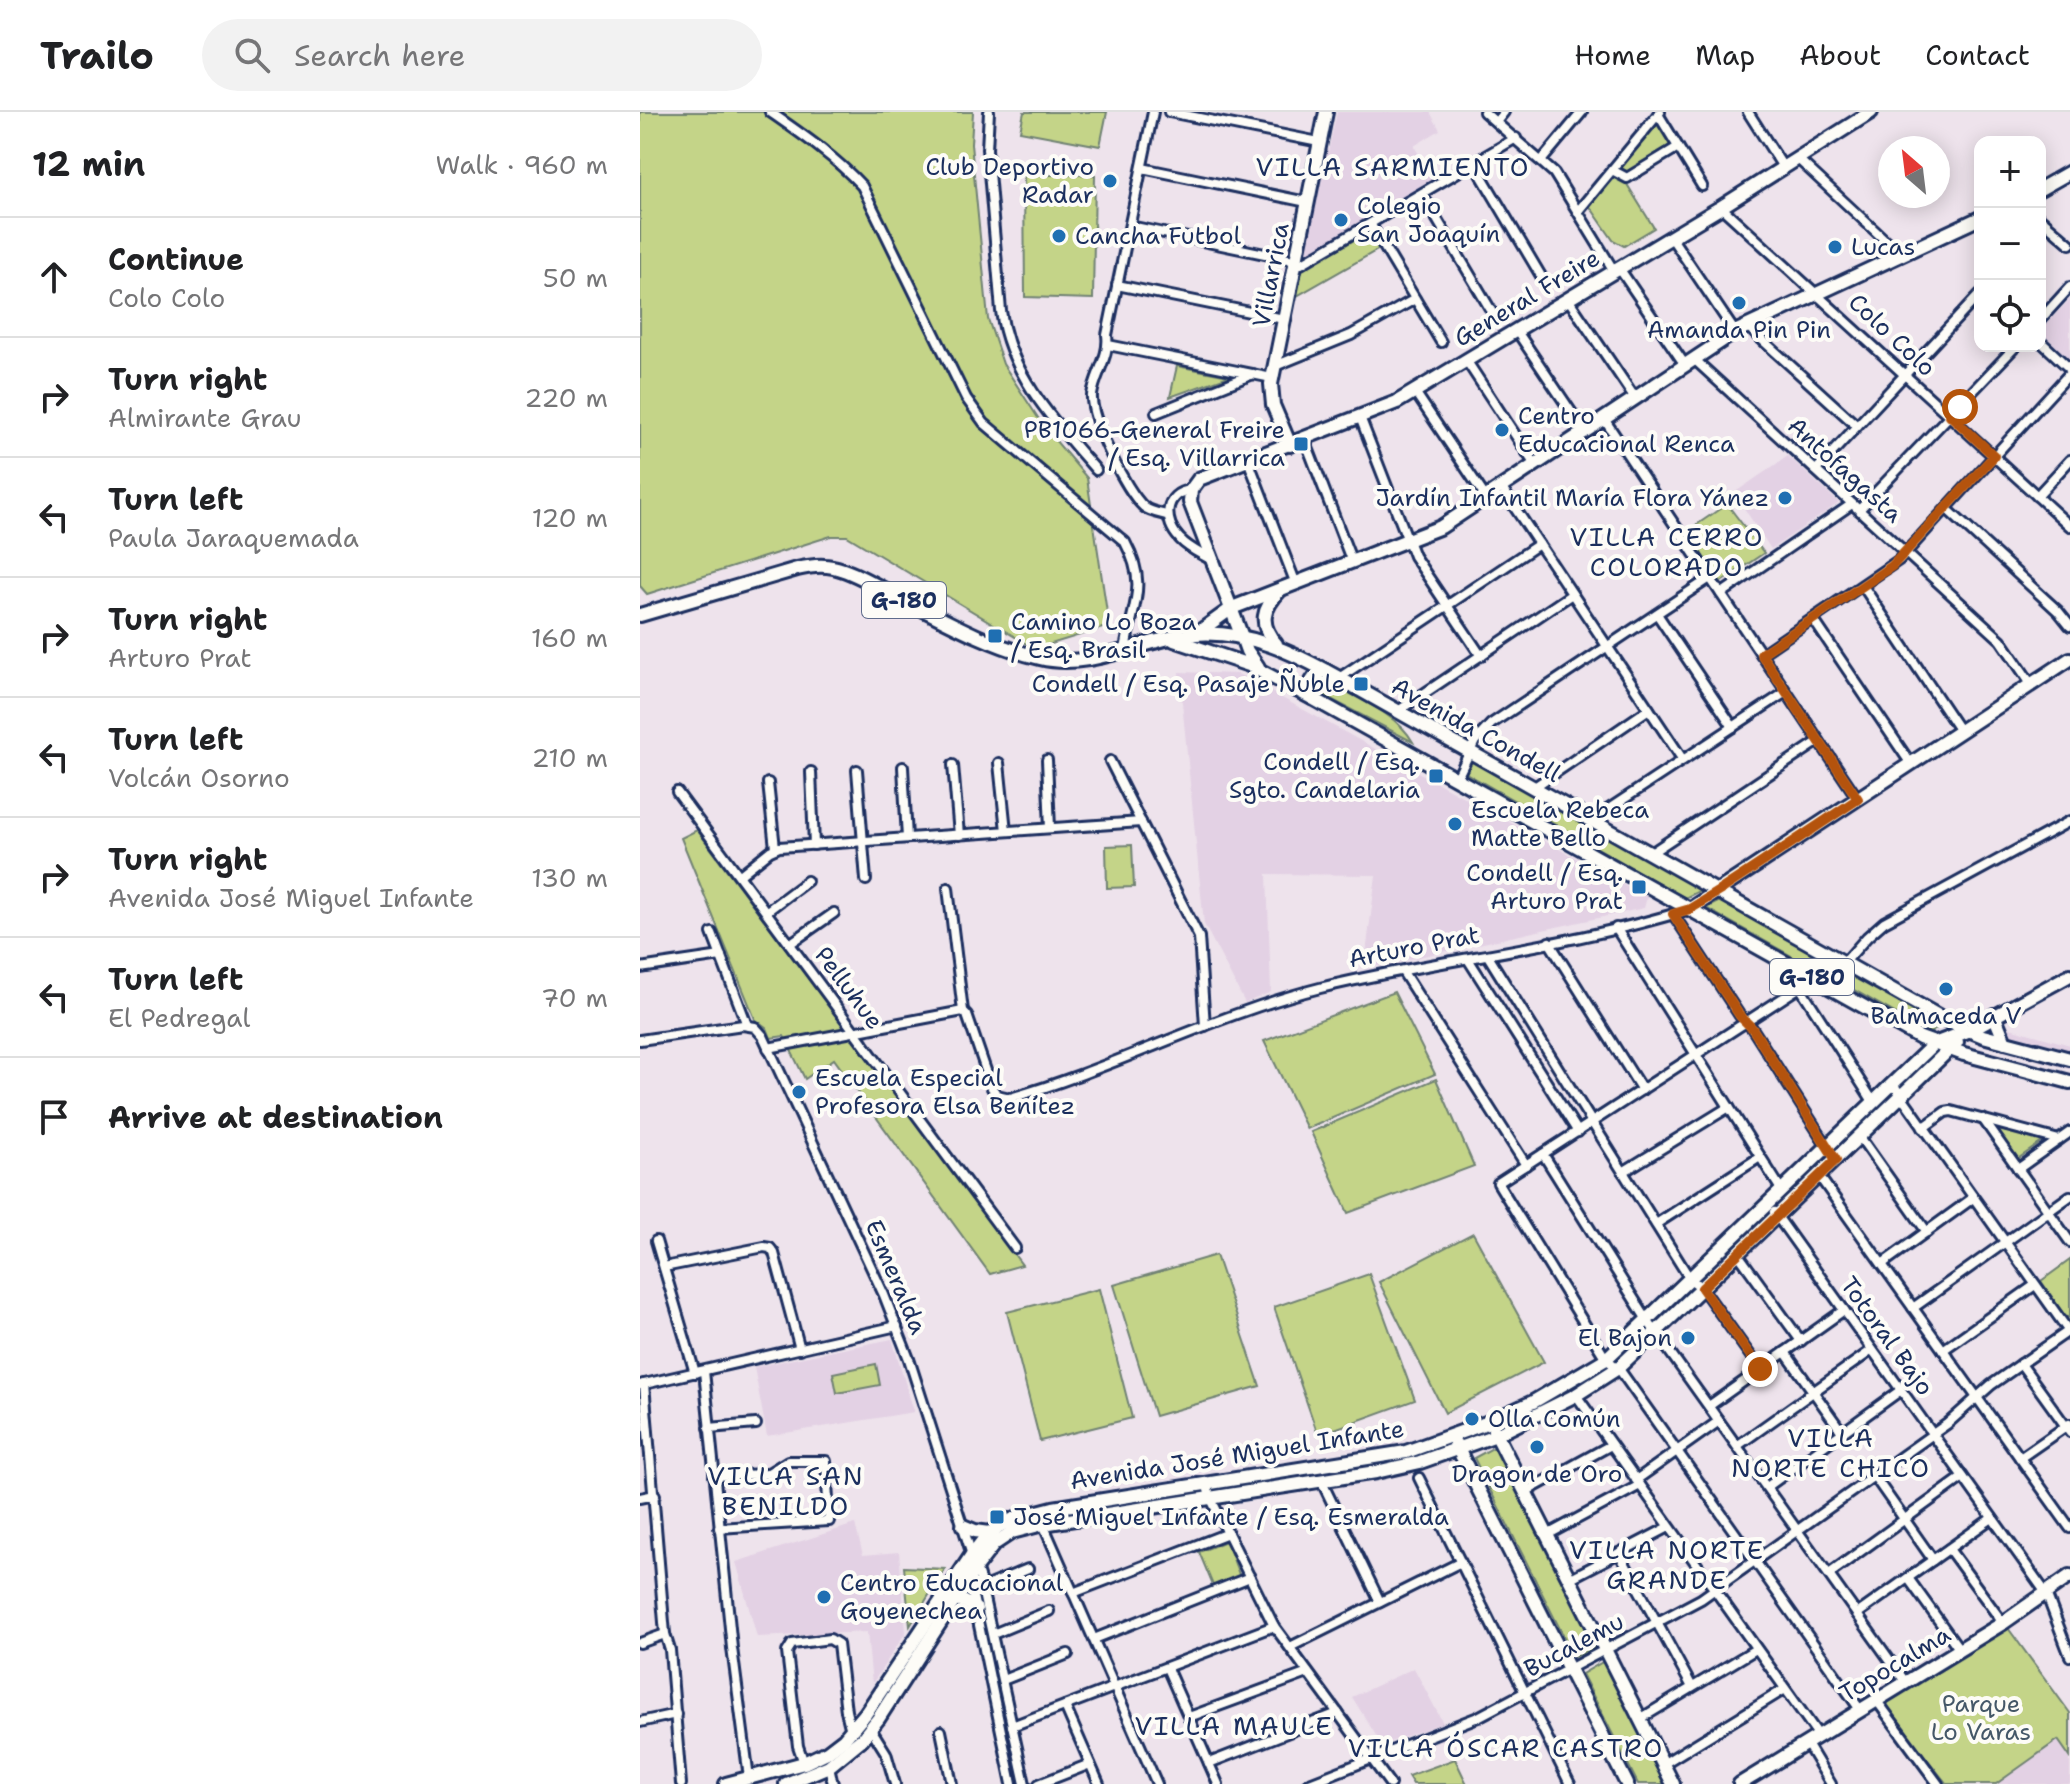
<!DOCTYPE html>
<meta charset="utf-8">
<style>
body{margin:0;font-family:"Shantell Sans",sans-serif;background:#f2f2f2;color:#202124}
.controls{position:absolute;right:24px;top:24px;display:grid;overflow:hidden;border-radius:16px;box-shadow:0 4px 20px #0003}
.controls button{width:72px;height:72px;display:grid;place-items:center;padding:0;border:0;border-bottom:2px solid #e0e0e0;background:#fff;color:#202124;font:40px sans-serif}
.compass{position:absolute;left:1238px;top:24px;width:72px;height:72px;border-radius:50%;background:#fff;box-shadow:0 4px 20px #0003;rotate:332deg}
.stop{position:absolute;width:24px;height:24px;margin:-18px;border:6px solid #b45309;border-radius:50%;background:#fff}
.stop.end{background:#b45309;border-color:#fff;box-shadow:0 2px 8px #0008}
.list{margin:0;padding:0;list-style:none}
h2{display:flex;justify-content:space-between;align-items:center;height:104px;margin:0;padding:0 32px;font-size:34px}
h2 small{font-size:26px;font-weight:400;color:#757577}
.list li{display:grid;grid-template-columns:52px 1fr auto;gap:24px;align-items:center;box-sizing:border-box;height:120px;padding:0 32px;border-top:2px solid #e0e0e0}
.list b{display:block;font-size:30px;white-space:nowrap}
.list p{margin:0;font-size:26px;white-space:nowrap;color:#757577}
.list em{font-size:26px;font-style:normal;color:#757577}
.icon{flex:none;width:44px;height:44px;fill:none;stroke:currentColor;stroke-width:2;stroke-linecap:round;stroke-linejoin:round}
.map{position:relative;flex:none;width:1430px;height:1672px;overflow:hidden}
header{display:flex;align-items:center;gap:48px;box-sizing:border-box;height:112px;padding:0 40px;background:#fff;border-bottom:2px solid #e0e0e0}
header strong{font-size:38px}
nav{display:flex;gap:44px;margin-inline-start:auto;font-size:28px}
.search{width:560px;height:72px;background:#f2f2f2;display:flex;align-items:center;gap:20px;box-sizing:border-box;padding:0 28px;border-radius:44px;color:#757577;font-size:30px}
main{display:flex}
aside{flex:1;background:#fff}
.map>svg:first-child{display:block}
.built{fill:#e3d1e4}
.green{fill:#c4d488;stroke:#708273;stroke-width:2}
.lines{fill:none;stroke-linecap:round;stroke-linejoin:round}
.street-casing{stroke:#1b2f5e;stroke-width:14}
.secondary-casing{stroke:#1b2f5e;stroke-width:18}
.primary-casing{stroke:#1b2f5e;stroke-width:18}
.street{stroke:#fdfcf7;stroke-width:8}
.secondary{stroke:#fdfcf7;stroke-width:12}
.primary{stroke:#fdfcf7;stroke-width:12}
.route{stroke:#b45309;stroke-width:10}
.poi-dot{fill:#1f6fb2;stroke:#fdfcf7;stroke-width:3}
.labels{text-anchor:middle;stroke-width:8;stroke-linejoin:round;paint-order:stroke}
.shield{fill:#fdfcf7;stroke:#5f6c8c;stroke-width:2}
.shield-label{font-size:22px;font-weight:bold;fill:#1b2f5e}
.poi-label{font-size:24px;fill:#1b2f5e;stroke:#fdfcf7;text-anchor:start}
.street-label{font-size:24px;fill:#1b2f5e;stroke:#fdfcf7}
.park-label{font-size:24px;fill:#455868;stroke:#fdfcf7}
.neighbourhood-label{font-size:26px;letter-spacing:2px;fill:#1b2f5e;stroke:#fdfcf7}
</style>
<header>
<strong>Trailo</strong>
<div class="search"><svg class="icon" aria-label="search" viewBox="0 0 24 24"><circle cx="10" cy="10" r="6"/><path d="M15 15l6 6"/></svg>Search here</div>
<nav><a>Home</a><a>Map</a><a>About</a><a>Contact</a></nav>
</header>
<main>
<aside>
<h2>12 min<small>Walk · 960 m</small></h2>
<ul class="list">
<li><svg class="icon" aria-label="ahead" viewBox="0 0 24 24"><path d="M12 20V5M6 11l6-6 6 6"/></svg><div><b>Continue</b><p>Colo Colo</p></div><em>50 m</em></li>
<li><svg class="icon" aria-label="right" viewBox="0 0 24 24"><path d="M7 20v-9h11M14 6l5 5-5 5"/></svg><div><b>Turn right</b><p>Almirante Grau</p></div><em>220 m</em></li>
<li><svg class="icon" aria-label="left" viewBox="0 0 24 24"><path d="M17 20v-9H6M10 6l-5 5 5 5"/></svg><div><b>Turn left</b><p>Paula Jaraquemada</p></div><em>120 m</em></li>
<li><svg class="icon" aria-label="right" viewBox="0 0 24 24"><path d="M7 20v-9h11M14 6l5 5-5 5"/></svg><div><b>Turn right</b><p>Arturo Prat</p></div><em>160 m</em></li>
<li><svg class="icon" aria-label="left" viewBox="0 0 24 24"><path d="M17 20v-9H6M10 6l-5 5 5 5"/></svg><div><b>Turn left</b><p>Volcán Osorno</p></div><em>210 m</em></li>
<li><svg class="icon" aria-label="right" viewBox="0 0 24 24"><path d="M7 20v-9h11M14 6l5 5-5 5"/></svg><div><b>Turn right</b><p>Avenida José Miguel Infante</p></div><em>130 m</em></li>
<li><svg class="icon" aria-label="left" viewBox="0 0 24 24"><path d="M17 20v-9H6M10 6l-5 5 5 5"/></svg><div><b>Turn left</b><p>El Pedregal</p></div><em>70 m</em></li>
<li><svg class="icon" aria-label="arrive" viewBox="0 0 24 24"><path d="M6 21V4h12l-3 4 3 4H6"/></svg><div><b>Arrive at destination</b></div></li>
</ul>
</aside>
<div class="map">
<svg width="1430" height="1672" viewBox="0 0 1430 1672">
<rect width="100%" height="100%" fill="#eee3ec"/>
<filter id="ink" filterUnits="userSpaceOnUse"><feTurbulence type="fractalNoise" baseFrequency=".0125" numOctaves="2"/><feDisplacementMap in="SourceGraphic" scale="16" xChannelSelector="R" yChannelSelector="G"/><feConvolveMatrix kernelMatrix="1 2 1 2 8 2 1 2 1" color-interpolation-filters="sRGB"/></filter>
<g filter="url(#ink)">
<g class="built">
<polygon points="697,0 790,0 800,18 774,34 795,69 664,146"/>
<polygon points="1430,187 1430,249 1400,219"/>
<polygon points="1148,344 1199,391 1131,437 1094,381"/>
<polygon points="539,560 598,562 1007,785 1004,796 724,857 736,763 627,762 631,880 605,891 564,812"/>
<polygon points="1352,911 1430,933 1430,957 1329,927"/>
<polygon points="252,1227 274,1300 127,1324 114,1255"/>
<polygon points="215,1412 223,1443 259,1440 266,1520 232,1572 227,1520 117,1525 96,1450"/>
<polygon points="774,1556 803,1611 742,1633 712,1585"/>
<polygon points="1418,1628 1430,1645 1430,1672 1356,1672"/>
</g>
<g class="green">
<polygon points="0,0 333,0 331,32 348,207 363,252 404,315 447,366 469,514 395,537 207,424 191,424 7,482 0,474"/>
<polygon points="384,0 467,0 460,34 380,19"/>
<polygon points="1017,10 1035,41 985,69 1014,116 984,134 973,128 949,93"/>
<polygon points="384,63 455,63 453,187 385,185"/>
<polygon points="728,117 739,137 655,185 659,159"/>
<polygon points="537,254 589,264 530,285"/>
<polygon points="1087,392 1124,441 1081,470 1046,420"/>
<path d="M 688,570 C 716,586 757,601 773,630 L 681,582 L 680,573 Z"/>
<polygon points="832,649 1063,777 1045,786 826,661"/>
<polygon points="57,718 382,1153 350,1162 194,947 165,967 144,924 131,926 127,916 115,907 41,726"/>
<polygon points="492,733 494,775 467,776 466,734"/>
<polygon points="1080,789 1187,849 1173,856 1066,796"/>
<polygon points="1203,859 1302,913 1290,921 1193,866"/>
<polygon points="754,880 795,962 667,1017 624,929"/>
<polygon points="796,967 834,1054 708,1101 671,1020"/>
<polygon points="1354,1017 1405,1028 1376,1048"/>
<polygon points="833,1121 904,1250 805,1301 739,1170"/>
<polygon points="576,1143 620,1274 515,1304 474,1173"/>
<polygon points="1430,1148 1430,1206 1425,1204 1401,1169"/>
<polygon points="729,1162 775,1288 678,1323 634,1195"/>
<polygon points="459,1177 492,1306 400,1329 367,1200"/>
<polygon points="236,1252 240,1273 197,1281 193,1261"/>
<polygon points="856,1334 959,1534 934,1545 834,1346"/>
<polygon points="586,1429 600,1465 574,1476 559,1440"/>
<polygon points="264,1455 305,1457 270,1514"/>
<polygon points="1368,1516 1430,1601 1430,1645 1418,1628 1356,1672 1307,1672 1247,1596 1248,1590"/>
<polygon points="966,1548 1028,1672 998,1672 942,1562"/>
<polygon points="815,1647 827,1672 773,1672 768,1664"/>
</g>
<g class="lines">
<g class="street-casing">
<g id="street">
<path d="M 130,0 C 163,23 194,44 222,74 L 326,286 L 344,311 L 485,430 C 509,475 492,493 485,538"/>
<path d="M 349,0 L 347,37 L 361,199 C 369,262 416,312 456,358"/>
<path d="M 513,0 L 467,223 C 470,244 455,262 452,283 C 450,307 486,379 504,395 C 510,400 519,401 527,403"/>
<polyline points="529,0 679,30"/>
<polyline points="844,0 914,61 974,159"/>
<polyline points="1108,0 1143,55"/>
<polyline points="1018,2 1062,74"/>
<polyline points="856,10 864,0"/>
<polyline points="1157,46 1260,142"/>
<polyline points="902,48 942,0"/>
<polyline points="834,51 904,169"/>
<polyline points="502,56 667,90"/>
<polyline points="972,58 987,66 1038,35"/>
<polyline points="782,82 852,200"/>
<polyline points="1081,95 1430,414"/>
<polyline points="938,99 1020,0"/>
<polyline points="1400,106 1430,132"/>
<polyline points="731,113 801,230"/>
<polyline points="490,114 649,147 656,152 661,152 876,26"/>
<polyline points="1031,125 1095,220"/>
<polyline points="979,156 1045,253"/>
<polyline points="477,173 644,207"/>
<polyline points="928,187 995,286"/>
<polyline points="1400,208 1430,175"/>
<polyline points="1107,214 1217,314"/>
<polyline points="876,218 944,319"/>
<polyline points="1400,229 1430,257"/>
<polyline points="468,233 632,266"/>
<polyline points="1054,247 1361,528 1391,572"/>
<polyline points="826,248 895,353"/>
<polyline points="635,254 711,223 775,187"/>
<polyline points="775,280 846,386"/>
<polyline points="516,301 613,262"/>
<polyline points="720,305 774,444 841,544"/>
<polyline points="964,307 1218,687"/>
<polyline points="665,328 712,450"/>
<polyline points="608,348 656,472"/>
<polyline points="1176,358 1340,182"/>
<polyline points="861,375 1043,648"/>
<path d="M 551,378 C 523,381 523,410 540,427 C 549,437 562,442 573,449"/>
<polyline points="1397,384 1430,348"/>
<polyline points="1307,397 1418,499 1430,514"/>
<polyline points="1219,398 1376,234"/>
<polyline points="1223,474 1320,619"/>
<polyline points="1081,482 1212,392"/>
<polyline points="1017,502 1093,615"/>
<polyline points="1173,507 1271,652"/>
<polyline points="1121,542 1259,448 1430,261"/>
<polyline points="699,566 899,432"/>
<polyline points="758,599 932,482"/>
<polyline points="407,648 410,716"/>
<polyline points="470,649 559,825 565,914"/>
<polyline points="359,651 366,719"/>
<polyline points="313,653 319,723"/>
<polyline points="263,655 267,726"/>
<polyline points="217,658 226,768"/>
<polyline points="171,660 174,733"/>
<polyline points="817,666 835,629 851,612 1070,466"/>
<polyline points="128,671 135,736"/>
<polyline points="893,676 1009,597"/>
<polyline points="37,680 375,1136"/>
<polyline points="952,708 1146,580"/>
<polyline points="1011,741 1179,629"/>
<polyline points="100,763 130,739 139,735 501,710"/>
<polyline points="308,776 323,899"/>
<polyline points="127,799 167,769"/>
<polyline points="1033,802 1100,904 1112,916 1196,1048"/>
<polyline points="976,816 1142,1079"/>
<polyline points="72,821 107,913"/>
<polyline points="909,830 1002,978"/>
<polyline points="151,831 194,801"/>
<polyline points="848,844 1050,1167 1062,1176 1120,1257"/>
<polyline points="828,847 938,1020"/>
<polyline points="0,856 81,844"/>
<polyline points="763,860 886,1053"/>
<polyline points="1160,875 1234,991"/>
<polyline points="0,928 103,913 115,915 123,924 244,1183 269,1247 340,1468 385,1672"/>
<path d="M 128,936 L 323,899 L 327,903 L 352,976 L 357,983 L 370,986 C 475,956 573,903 680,876 C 802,846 930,835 1050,797"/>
<polyline points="1253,972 1430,1221"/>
<polyline points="1343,1007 1430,1130"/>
<polyline points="1283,1016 1305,1000 1311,999 1419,1028"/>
<polyline points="1220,1025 1287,1120"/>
<polyline points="903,1042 1007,1208 1266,1571"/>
<polyline points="1378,1057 1430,1020"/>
<polyline points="983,1060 1089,995"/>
<polyline points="1179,1064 1430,1416"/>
<polyline points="1134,1100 1406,1481 1430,1544"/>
<polyline points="1016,1112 1120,1045"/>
<polyline points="16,1129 55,1261"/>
<polyline points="1098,1142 1161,1229"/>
<polyline points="1242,1152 1333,1086"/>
<polyline points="24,1155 124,1135 130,1136 134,1141 160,1237"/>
<polyline points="1273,1196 1430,1084"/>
<polyline points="1303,1238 1395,1173"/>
<polyline points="1145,1240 1202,1320"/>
<polyline points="1381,1252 1430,1320"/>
<polyline points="64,1259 92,1536 109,1666"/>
<polyline points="4,1272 25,1522 30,1538 41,1672"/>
<polyline points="0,1273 257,1214"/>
<polyline points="936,1283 1179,1624"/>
<polyline points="1069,1294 1204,1198"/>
<polyline points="69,1316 116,1312"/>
<polyline points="1097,1334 1232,1238"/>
<polyline points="1380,1346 1429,1312"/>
<polyline points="74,1364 127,1362 148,1349 186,1349 189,1409 79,1416"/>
<polyline points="1234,1364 1293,1448"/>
<polyline points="779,1366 930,1672"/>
<polyline points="681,1368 740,1490"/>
<polyline points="996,1368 1079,1309"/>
<polyline points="566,1370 570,1385 634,1514 750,1672"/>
<polyline points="1127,1375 1261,1278"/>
<polyline points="885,1380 971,1333"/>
<polyline points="0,1386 15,1383"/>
<polyline points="403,1412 517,1672"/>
<polyline points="907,1423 1000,1373"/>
<polyline points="1309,1437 1363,1511"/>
<polyline points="979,1441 1052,1575"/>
<polyline points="1189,1462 1323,1365"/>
<polyline points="329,1465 372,1672"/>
<polyline points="1268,1466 1320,1538"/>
<polyline points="929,1467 1029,1415"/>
<polyline points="342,1476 388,1457"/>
<polyline points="433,1481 588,1421"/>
<polyline points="1217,1502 1352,1406"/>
<polyline points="353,1522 409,1499"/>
<polyline points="454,1527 610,1465"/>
<polyline points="0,1531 25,1522"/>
<polyline points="650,1535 821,1450"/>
<polyline points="527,1556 578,1672"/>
<polyline points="363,1568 428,1542"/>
<polyline points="1237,1589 1298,1672"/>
<polyline points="425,1594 459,1672"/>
<polyline points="1221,1599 979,1257 966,1247 858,1071 1160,875 1205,850 1227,825 1244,810 1430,709"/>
<polyline points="549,1605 668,1561"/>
<polyline points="1000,1607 1116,1537"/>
<polyline points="0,1610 36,1602"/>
<polyline points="372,1614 634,1514"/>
<polyline points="231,1617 246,1641 255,1672"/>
<polyline points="301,1619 312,1672"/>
<polyline points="1167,1632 1191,1672"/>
<polyline points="164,1651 158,1634 147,1540 152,1532 190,1527 198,1532 206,1599 211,1619"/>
<polyline points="569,1651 698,1601"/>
<polyline points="1023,1652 1145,1577"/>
<polyline points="189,1654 193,1672"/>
<polyline points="399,1672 450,1652"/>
<polyline points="667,1672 838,1605 1061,1487 1307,1312 1351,1273 1430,1218"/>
</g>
</g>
<g class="secondary-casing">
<g id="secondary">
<polyline points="1400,77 1430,60"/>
<polyline points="650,333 633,293 631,272 686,0"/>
<polyline points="556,522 592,496 801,415 1095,220 1340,106"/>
<polyline points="602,525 550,390 551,378 559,367 757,290 1078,97 1231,0"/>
<polyline points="1050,797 1430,547"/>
<polyline points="854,1318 1033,1672"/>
<polyline points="815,1331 987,1672"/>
<polyline points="323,1414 335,1419 350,1421"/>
<polyline points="315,1488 325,1490 336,1497"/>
<polyline points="86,1672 164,1651 187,1640 204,1627 226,1601 331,1444 344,1427 359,1414 378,1405 413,1396 766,1340 849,1310 893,1290 966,1247 1294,932 1328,919 1430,863"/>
<polyline points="146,1672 189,1654 222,1627 238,1607 336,1455 354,1432 372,1420 403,1412 736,1360 780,1350 856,1323 936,1283 978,1256 1016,1220 1317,930"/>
<polyline points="1100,1672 1363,1511 1430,1464"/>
</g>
</g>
<g class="primary-casing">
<g id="primary">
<path d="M 0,503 L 157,457 C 169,454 181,452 193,455 C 212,459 231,471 249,480 C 297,504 346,533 400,546 C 453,559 503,526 555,522 C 608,518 654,541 699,566 L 1309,910 L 1343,924 L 1430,947"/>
<polyline points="602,525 607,539 618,555"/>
<polyline points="534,528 609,553 672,586 1280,926 1324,942 1430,970"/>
<path d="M 636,532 C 618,512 623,496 640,478"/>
<path d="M 672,586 C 667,572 673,563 686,559"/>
<polyline points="1354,903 1365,930"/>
</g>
</g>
<use href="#street" class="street"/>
<use href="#secondary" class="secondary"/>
<use href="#primary" class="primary"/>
</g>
</g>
<g class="lines" filter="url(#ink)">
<polyline class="route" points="1120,1257 1062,1176 1196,1048 1112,916 1100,904 1033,802 1050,797 1079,779 1218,687 1121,542 1252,454 1354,344 1310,303 1320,295"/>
</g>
<g class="poi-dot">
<circle cx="470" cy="69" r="8"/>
<circle cx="701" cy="108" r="8"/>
<circle cx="419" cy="124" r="8"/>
<circle cx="1195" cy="135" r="8"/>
<circle cx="1099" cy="191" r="8"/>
<circle cx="862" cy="318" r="8"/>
<rect x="653" y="324" width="16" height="16" rx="4"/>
<circle cx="1145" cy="386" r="8"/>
<rect x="347" y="516" width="16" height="16" rx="4"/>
<rect x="713" y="564" width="16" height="16" rx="4"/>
<rect x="788" y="656" width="16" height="16" rx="4"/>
<circle cx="815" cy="712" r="8"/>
<rect x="991" y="767" width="16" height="16" rx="4"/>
<circle cx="1306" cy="877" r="8"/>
<circle cx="159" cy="980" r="8"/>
<circle cx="1048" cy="1226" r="8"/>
<circle cx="832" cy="1307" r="8"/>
<circle cx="897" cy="1335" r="8"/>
<rect x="349" y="1397" width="16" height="16" rx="4"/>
<circle cx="184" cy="1485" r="8"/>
</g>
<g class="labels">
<g class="shield">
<rect x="222" y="470" width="84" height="36" rx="6"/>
<rect x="1130" y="847" width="84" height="36" rx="6"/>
</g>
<g class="shield-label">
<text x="264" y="496">G-180</text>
<text x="1172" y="873">G-180</text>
</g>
<g class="poi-label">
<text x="454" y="63" text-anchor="end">Club Deportivo<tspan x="454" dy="28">Radar</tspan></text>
<text x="717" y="102">Colegio<tspan x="717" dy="28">San Joaquín</tspan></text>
<text x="435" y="132">Cancha Futbol</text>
<text x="1211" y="143">Lucas</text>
<text x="1099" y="226" text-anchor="middle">Amanda Pin Pin</text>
<text x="878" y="312">Centro<tspan x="878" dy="28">Educacional Renca</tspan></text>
<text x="645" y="326" text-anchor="end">PB1066-General Freire<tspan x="645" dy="28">/ Esq. Villarrica</tspan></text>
<text x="1129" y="394" text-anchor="end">Jardín Infantil María Flora Yánez</text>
<text x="371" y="518">Camino Lo Boza<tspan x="371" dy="28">/ Esq. Brasil</tspan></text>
<text x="705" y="580" text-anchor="end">Condell / Esq. Pasaje Ñuble</text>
<text x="780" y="658" text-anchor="end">Condell / Esq.<tspan x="780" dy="28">Sgto. Candelaria</tspan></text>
<text x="831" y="706">Escuela Rebeca<tspan x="831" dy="28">Matte Bello</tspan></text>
<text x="983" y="769" text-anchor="end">Condell / Esq.<tspan x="983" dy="28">Arturo Prat</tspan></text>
<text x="1306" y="912" text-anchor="middle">Balmaceda V</text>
<text x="175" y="974">Escuela Especial<tspan x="175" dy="28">Profesora Elsa Benítez</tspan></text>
<text x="1032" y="1234" text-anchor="end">El Bajon</text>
<text x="848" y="1315">Olla Común</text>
<text x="897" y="1370" text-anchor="middle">Dragon de Oro</text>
<text x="373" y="1413">José Miguel Infante / Esq. Esmeralda</text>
<text x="200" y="1479">Centro Educacional<tspan x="200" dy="28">Goyenechea</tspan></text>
</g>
<g class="street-label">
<text transform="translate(631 163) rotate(-79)" y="8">Villarrica</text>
<text transform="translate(887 186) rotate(-31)" y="8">General Freire</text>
<text transform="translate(1252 223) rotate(43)" y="8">Colo Colo</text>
<text transform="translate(1205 358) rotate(42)" y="8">Antofagasta</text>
<text transform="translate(836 618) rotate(29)" y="8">Avenida Condell</text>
<text transform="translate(774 835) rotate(-11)" y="8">Arturo Prat</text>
<text transform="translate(209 876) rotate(53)" y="8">Pelluhue</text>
<text transform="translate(256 1165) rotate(67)" y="8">Esmeralda</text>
<text transform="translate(1247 1224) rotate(54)" y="8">Totoral Bajo</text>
<text transform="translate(597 1343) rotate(-9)" y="8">Avenida José Miguel Infante</text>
<text transform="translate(934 1533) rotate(-28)" y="8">Bucalemu</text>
<text transform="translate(1255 1552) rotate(-31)" y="8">Topocalma</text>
</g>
<g class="park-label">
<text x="1341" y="1600">Parque<tspan x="1341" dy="28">Lo Varas</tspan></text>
</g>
<g class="neighbourhood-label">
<text x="753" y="64">VILLA SARMIENTO</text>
<text x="1027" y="434">VILLA CERRO<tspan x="1027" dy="30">COLORADO</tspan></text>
<text x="1191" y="1335">VILLA<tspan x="1191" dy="30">NORTE CHICO</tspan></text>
<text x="146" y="1373">VILLA SAN<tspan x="146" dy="30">BENILDO</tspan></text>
<text x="1027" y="1447">VILLA NORTE<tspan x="1027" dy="30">GRANDE</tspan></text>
<text x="594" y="1623">VILLA MAULE</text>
<text x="866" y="1645">VILLA ÓSCAR CASTRO</text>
</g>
</g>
</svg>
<div class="controls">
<button>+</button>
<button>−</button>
<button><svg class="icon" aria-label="locate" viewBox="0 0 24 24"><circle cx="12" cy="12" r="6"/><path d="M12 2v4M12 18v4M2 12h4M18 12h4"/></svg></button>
</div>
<svg class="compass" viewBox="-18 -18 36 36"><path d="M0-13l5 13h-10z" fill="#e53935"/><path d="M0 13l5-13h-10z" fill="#757577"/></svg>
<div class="stop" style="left:1320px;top:295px"></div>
<div class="stop end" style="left:1120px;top:1257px"></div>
</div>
</main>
